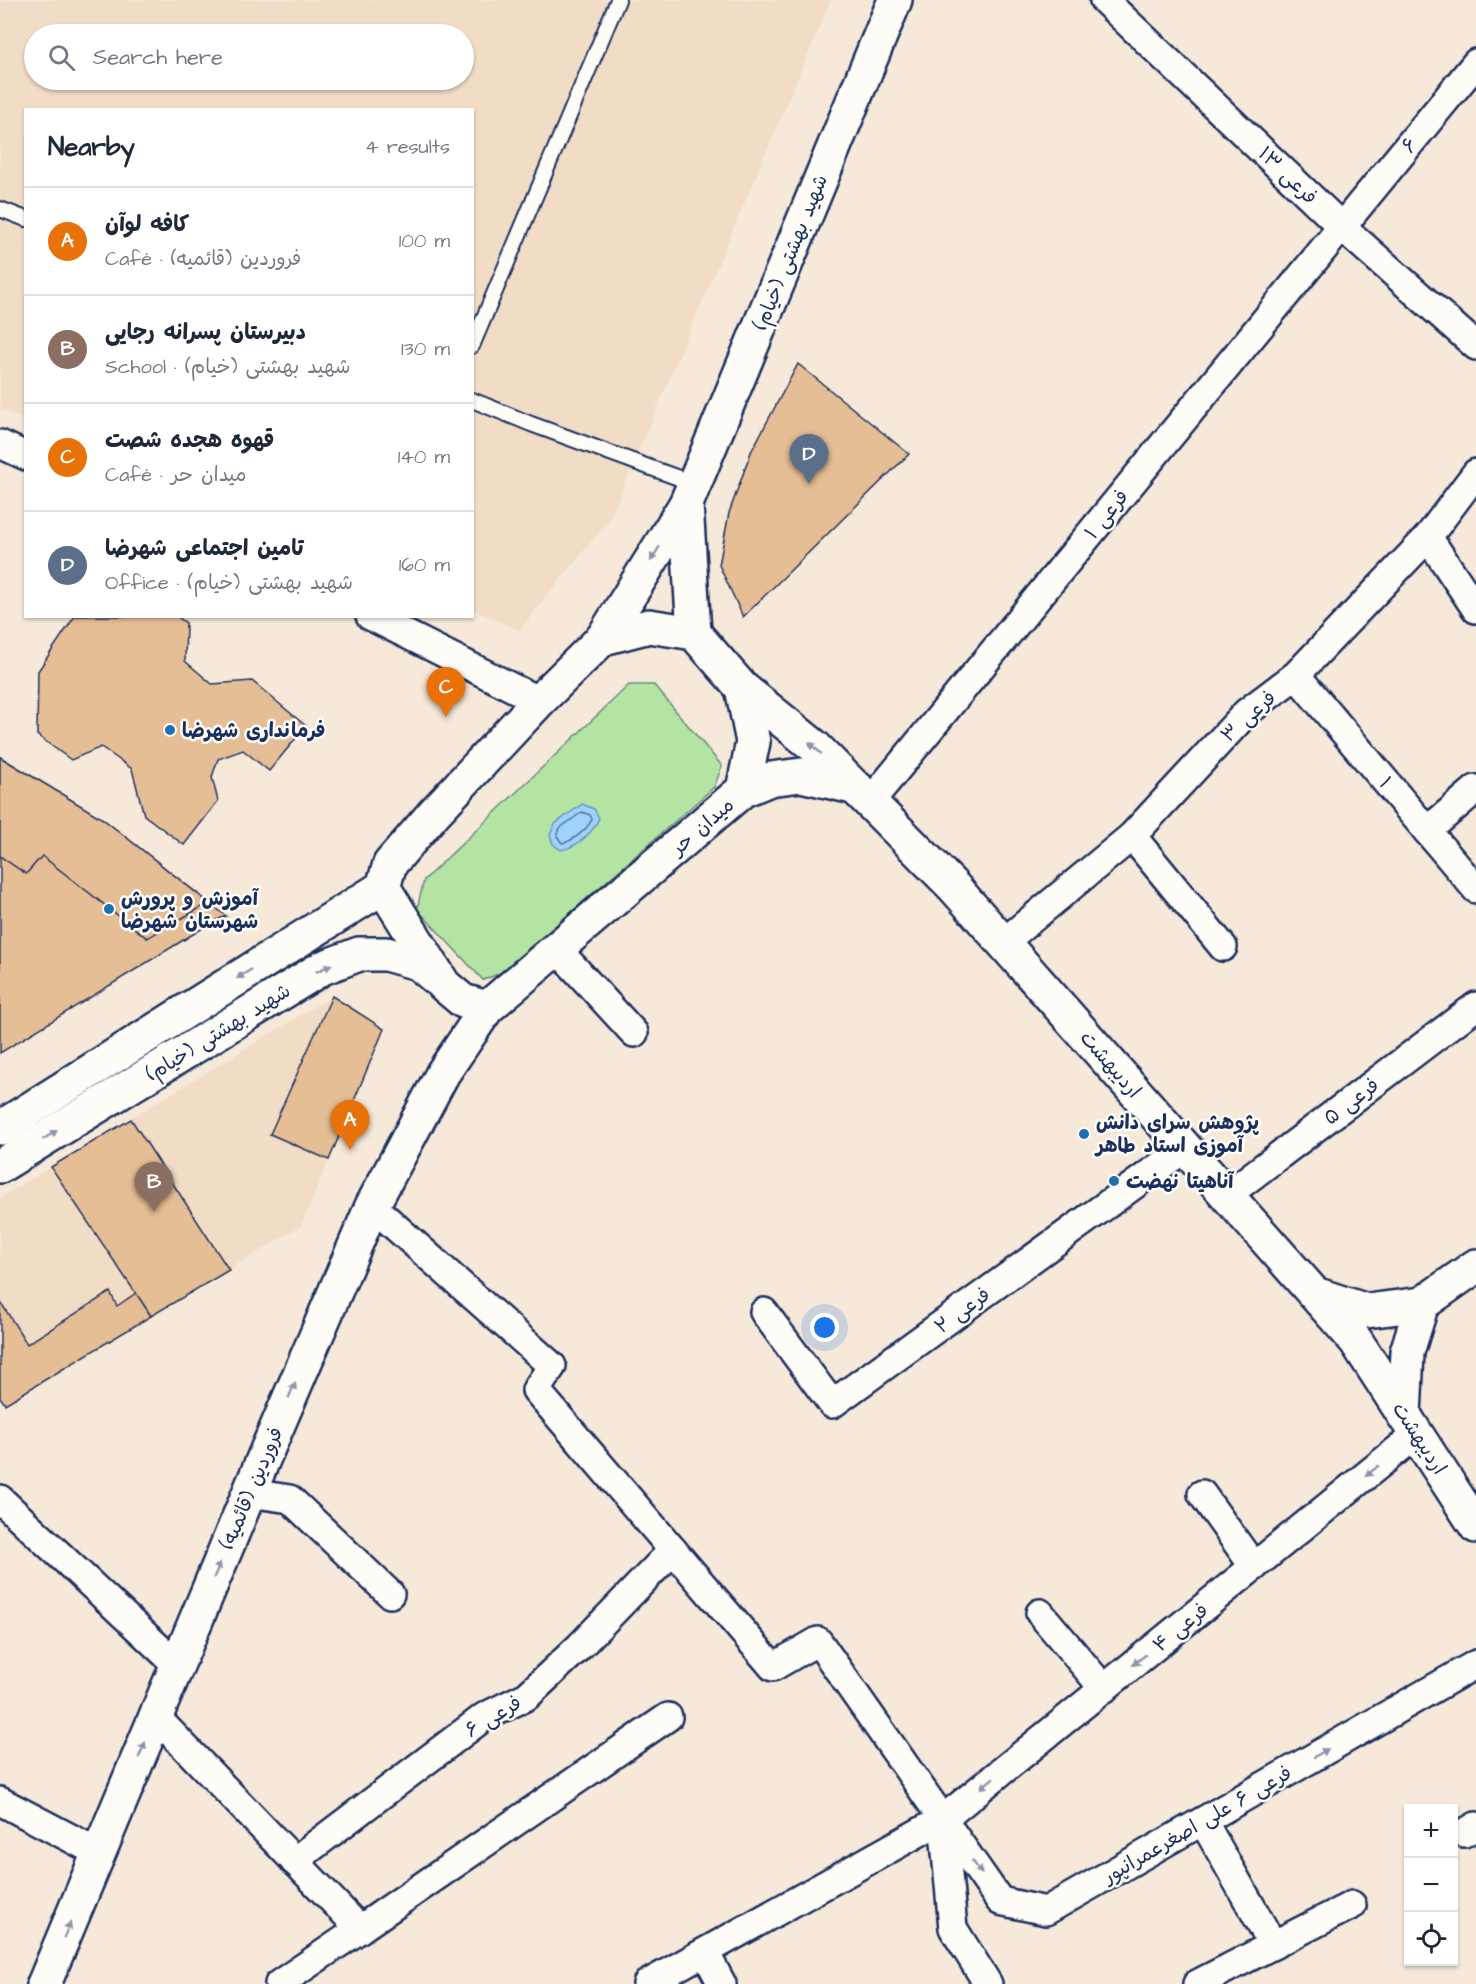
<!DOCTYPE html>
<meta charset="utf-8">
<style>
body{margin:0;font-family:"Architects Daughter","Playpen Sans Arabic",sans-serif;background:#f2f2f3;color:#1f2937}
.controls{position:absolute;right:18px;bottom:18px;display:grid;overflow:hidden;border-radius:0px;box-shadow:0 2px 4px #0004}
.controls button{width:54px;height:54px;display:grid;place-items:center;padding:0;border:0;border-bottom:2px solid #e0e1e3;background:#fff;color:#1f2937;font:30px sans-serif}
.you{position:absolute;left:825px;top:1328px;width:21px;height:21px;margin:-15px;border:4px solid #fff;border-radius:50%;background:#1a73e8;box-shadow:0 0 0 9px #1a73e833}
.badge{display:grid;place-items:center;width:39px;height:39px;border-radius:50%;background:#b45309;color:#fff;font-size:20px;font-weight:700}
.pin{position:absolute;translate:-50% -50px;filter:drop-shadow(0 2px 3px #0008)}
.pin::after{content:'';position:absolute;top:32px;width:21px;height:18px;background:inherit;clip-path:polygon(0 0,100% 0,50% 100%)}
.list{margin:0;padding:0;list-style:none}
h2{display:flex;justify-content:space-between;align-items:center;height:78px;margin:0;padding:0 24px;font-size:26px}
h2 small{font-size:20px;font-weight:400;color:#747a83}
.list li{display:grid;grid-template-columns:39px 1fr auto;gap:18px;align-items:center;box-sizing:border-box;height:108px;padding:0 24px;border-top:2px solid #e0e1e3}
.list b{display:block;font-size:22px;white-space:nowrap}
.list p{margin:0;font-size:20px;white-space:nowrap;color:#747a83}
.list em{font-size:20px;font-style:normal;color:#747a83}
.icon{flex:none;width:33px;height:33px;fill:none;stroke:currentColor;stroke-width:2;stroke-linecap:round;stroke-linejoin:round}
.map{position:relative;flex:none;width:1476px;height:1984px;overflow:hidden}
.search{position:absolute;background:#fff;box-shadow:0 2px 4px #0004;left:24px;top:24px;width:450px;height:66px;display:flex;align-items:center;gap:15px;box-sizing:border-box;padding:0 21px;border-radius:33px;color:#747a83;font-size:22px}
.panel{position:absolute;background:#fff;box-shadow:0 2px 4px #0004;left:24px;top:108px;width:450px;height:510px;border-radius:0px}
.map>svg:first-child{display:block}
.built{fill:#f1dcc6;fill-rule:evenodd}
.green{fill:#b4e4a4;stroke:#688a81;stroke-width:1.5}
.water{fill:#9fd2fc;stroke:#6a91bd;stroke-width:1.5}
.lines{fill:none;stroke-linecap:round;stroke-linejoin:round}
.shore{stroke:#50709d;stroke-width:1.5}
.building{fill:#e6be96;stroke:#1b2f5e;stroke-width:1.5}
.lane-casing{stroke:#1b2f5e;stroke-width:18}
.street-casing{stroke:#1b2f5e;stroke-width:32}
.secondary-casing{stroke:#1b2f5e;stroke-width:38}
.lane{stroke:#fdfcf7;stroke-width:14}
.street{stroke:#fdfcf7;stroke-width:27}
.secondary{stroke:#fdfcf7;stroke-width:33}
.oneway{fill:#8c96aa}
.poi-dot{fill:#1f6fb2;stroke:#fdfcf7;stroke-width:2}
.labels{text-anchor:middle;stroke-width:5;stroke-linejoin:round;paint-order:stroke}
.street-label{font-size:20px;fill:#1b2f5e;stroke:#fdfcf7}
.poi-label{font-size:20px;font-weight:bold;fill:#1b2f5e;stroke:#fdfcf7;text-anchor:start}
</style>
<div class="map">
<svg width="1476" height="1984" viewBox="0 0 1476 1984">
<rect width="100%" height="100%" fill="#f6e9da"/>
<filter id="ink" filterUnits="userSpaceOnUse"><feTurbulence type="fractalNoise" baseFrequency=".0167" numOctaves="2"/><feDisplacementMap in="SourceGraphic" scale="12" xChannelSelector="R" yChannelSelector="G"/><feConvolveMatrix kernelMatrix="1 2 1 2 8 2 1 2 1" color-interpolation-filters="sRGB"/></filter>
<g filter="url(#ink)">
<g class="built">
<path d="M 0,0 L 831,0 L 609,520 L 519,630 L 473,610 L 472,110 L 26,110 L 25,420 L 0,409 ZM 34,34 L 464,34 L 464,80 L 34,80 Z"/>
<polygon points="332,996 384,1029 301,1226 5,1404 0,1397 0,1198"/>
</g>
<polygon class="green" points="629,685 654,685 722,766 714,787 503,972 483,980 417,909 424,880"/>
<path class="water" d="M 582,804 L 594,809 L 599,818 C 593,833 577,847 561,850 L 553,844 L 550,835 L 555,824 Z"/>
<g class="lines">
<path class="shore" d="M 582,812 L 590,815 L 592,819 C 588,829 572,842 562,843 L 557,836 L 560,828 Z"/>
</g>
<g class="building">
<polygon points="798,364 909,454 743,617 719,565 729,513 751,452"/>
<polygon points="75,616 176,616 186,623 185,661 212,684 252,681 306,726 269,771 243,750 218,759 212,777 218,801 184,845 144,815 132,769 101,747 71,760 37,735 38,671"/>
<polygon points="0,757 103,819 226,916 211,923 0,1053"/>
<polygon points="0,757 103,819 209,903 147,938 42,856 26,874 0,856"/>
<polygon points="332,996 384,1029 329,1160 270,1134"/>
<polygon points="131,1119 229,1270 151,1316 51,1167"/>
<polygon points="110,1292 117,1306 136,1293 151,1316 5,1404 0,1397 0,1301 27,1344"/>
</g>
<g class="lines">
<g class="lane-casing">
<g id="lane">
<polyline points="0,209 26,219"/>
<polyline points="472,346 618,0"/>
<polyline points="472,400 531,424 695,484"/>
</g>
</g>
<g class="street-casing">
<g id="street">
<polyline points="1104,0 1342,227 1476,346"/>
<polyline points="0,444 26,456"/>
<polyline points="1428,537 1476,609"/>
<polyline points="370,616 539,701"/>
<polyline points="1296,675 1476,889"/>
<polyline points="870,802 1476,63"/>
<polyline points="1427,831 1476,789"/>
<polyline points="1132,836 1223,947"/>
<polyline points="1004,942 1132,836 1247,712 1296,675 1428,537 1476,473"/>
<polyline points="557,949 634,1033"/>
<polyline points="1227,1195 1476,1006"/>
<polyline points="372,1206 552,1366 536,1390 773,1667 818,1641 1000,1901 1046,1911 1476,1664"/>
<polyline points="764,1312 832,1404 1185,1148"/>
<polyline points="249,1493 290,1499 390,1594"/>
<polyline points="1202,1494 1254,1567"/>
<polyline points="0,1499 177,1665"/>
<polyline points="1040,1613 1104,1689"/>
<polyline points="156,1717 360,1929 668,1717"/>
<polyline points="0,1801 99,1853"/>
<polyline points="943,1820 953,1928 988,1984"/>
<polyline points="1203,1821 1273,1945 1352,1905"/>
<polyline points="1464,1833 1476,1826"/>
<polyline points="294,1861 484,1717 527,1696 580,1646 673,1550"/>
<polyline points="705,1952 722,1984"/>
<polyline points="279,1984 360,1929"/>
<polyline points="647,1984 943,1819 1417,1434"/>
<polyline points="1197,1984 1273,1945"/>
</g>
</g>
<g class="secondary-casing">
<g id="secondary">
<polyline points="686,504 694,633"/>
<polygon points="649,626 694,633 742,688 753,742 743,790 487,1008 463,1001 444,985 383,887 390,864 434,813 539,701 603,638"/>
<polyline points="603,638 686,504 895,0"/>
<polyline points="742,688 814,746 953,886 1356,1341 1476,1526"/>
<polyline points="743,790 770,779 801,775 857,788"/>
<polyline points="0,1128 383,887"/>
<polyline points="0,1166 322,968 359,954 386,954 418,963 437,979"/>
<polyline points="1315,1294 1367,1311 1422,1304 1407,1352 1404,1415"/>
<polyline points="1422,1304 1476,1266"/>
<polyline points="44,1984 265,1455 372,1206 443,1073 487,1008"/>
</g>
</g>
<use href="#lane" class="lane"/>
<use href="#street" class="street"/>
<use href="#secondary" class="secondary"/>
</g>
<defs><path id="oneway-solid" d="M-6-.8H1V-3.2L6.5 0L1 3.2V.8H-6Z" transform="scale(1.5)"/></defs>
<g class="oneway">
<use href="#oneway-solid" transform="translate(655 554) rotate(122)"/>
<use href="#oneway-solid" transform="translate(815 748) rotate(-138)"/>
<use href="#oneway-solid" transform="translate(324 968) rotate(-25)"/>
<use href="#oneway-solid" transform="translate(244 974) rotate(148)"/>
<use href="#oneway-solid" transform="translate(50 1135) rotate(-32)"/>
<use href="#oneway-solid" transform="translate(292 1390) rotate(-67)"/>
<use href="#oneway-solid" transform="translate(1372 1471) rotate(141)"/>
<use href="#oneway-solid" transform="translate(217 1570) rotate(-67)"/>
<use href="#oneway-solid" transform="translate(1139 1660) rotate(141)"/>
<use href="#oneway-solid" transform="translate(142 1750) rotate(-67)"/>
<use href="#oneway-solid" transform="translate(1321 1753) rotate(-30)"/>
<use href="#oneway-solid" transform="translate(987 1783) rotate(141)"/>
<use href="#oneway-solid" transform="translate(977 1867) rotate(55)"/>
<use href="#oneway-solid" transform="translate(67 1930) rotate(-67)"/>
</g>
</g>
<g class="poi-dot">
<circle cx="170" cy="730" r="6"/>
<circle cx="109" cy="909" r="6"/>
<circle cx="1084" cy="1134" r="6"/>
<circle cx="1114" cy="1181" r="6"/>
</g>
<g class="labels">
<g class="street-label">
<text transform="translate(1409 145) rotate(-51)" y="7">۶</text>
<text transform="translate(1288 175) rotate(44)" y="7">فرعی ۱۳</text>
<text transform="translate(790 252) rotate(-68)" y="7">شهید بهشتی (خیام)</text>
<text transform="translate(1106 514) rotate(-51)" y="7">فرعی ۱</text>
<text transform="translate(1248 716) rotate(-42)" y="7">فرعی ۳</text>
<text transform="translate(1386 782) rotate(50)" y="7">۱</text>
<text transform="translate(702 826) rotate(-41)" y="7">میدان حر</text>
<text transform="translate(218 1032) rotate(-32)" y="7">شهید بهشتی (خیام)</text>
<text transform="translate(1111 1064) rotate(49)" y="7">اردیبهشت</text>
<text transform="translate(1351 1101) rotate(-37)" y="7">فرعی ۵</text>
<text transform="translate(962 1310) rotate(-36)" y="7">فرعی ۲</text>
<text transform="translate(1420 1438) rotate(57)" y="7">اردیبهشت</text>
<text transform="translate(251 1488) rotate(-67)" y="7">فروردین (قائمیه)</text>
<text transform="translate(1180 1627) rotate(-39)" y="7">فرعی ۴</text>
<text transform="translate(493 1716) rotate(-31)" y="7">فرعی ۶</text>
<text transform="translate(1197 1824) rotate(-30)" y="7">فرعی ۶ علی اصغرعمرانپور</text>
</g>
<g class="poi-label">
<text x="182" y="737">فرمانداری شهرضا</text>
<text x="121" y="905">آموزش و پرورش<tspan x="121" dy="23">شهرستان شهرضا</tspan></text>
<text x="1096" y="1129">پژوهش سرای دانش<tspan x="1096" dy="23">آموزی استاد طاهر</tspan></text>
<text x="1126" y="1188">آناهیتا نهضت</text>
</g>
</g>
</svg>
<div class="controls">
<button>+</button>
<button>−</button>
<button><svg class="icon" aria-label="locate" viewBox="0 0 24 24"><circle cx="12" cy="12" r="6"/><path d="M12 2v4M12 18v4M2 12h4M18 12h4"/></svg></button>
</div>
<div class="you"></div>
<div class="pin badge" style="left:350px;top:1150px;background:#e8710a">A</div>
<div class="pin badge" style="left:154px;top:1212px;background:#8d6e63">B</div>
<div class="pin badge" style="left:446px;top:717px;background:#e8710a">C</div>
<div class="pin badge" style="left:809px;top:484px;background:#5c6f8a">D</div>
<div class="search"><svg class="icon" aria-label="search" viewBox="0 0 24 24"><circle cx="10" cy="10" r="6"/><path d="M15 15l6 6"/></svg>Search here</div>
<section class="panel">
<h2>Nearby<small>4 results</small></h2>
<ul class="list">
<li><span class="badge" style="background:#e8710a">A</span><div><b>کافه لوآن</b><p>Café · فروردین (قائمیه)</p></div><em>100 m</em></li>
<li><span class="badge" style="background:#8d6e63">B</span><div><b>دبیرستان پسرانه رجایی</b><p>School · شهید بهشتی (خیام)</p></div><em>130 m</em></li>
<li><span class="badge" style="background:#e8710a">C</span><div><b>قهوه هجده شصت</b><p>Café · میدان حر</p></div><em>140 m</em></li>
<li><span class="badge" style="background:#5c6f8a">D</span><div><b>تامین اجتماعی شهرضا</b><p>Office · شهید بهشتی (خیام)</p></div><em>160 m</em></li>
</ul>
</section>
</div>
